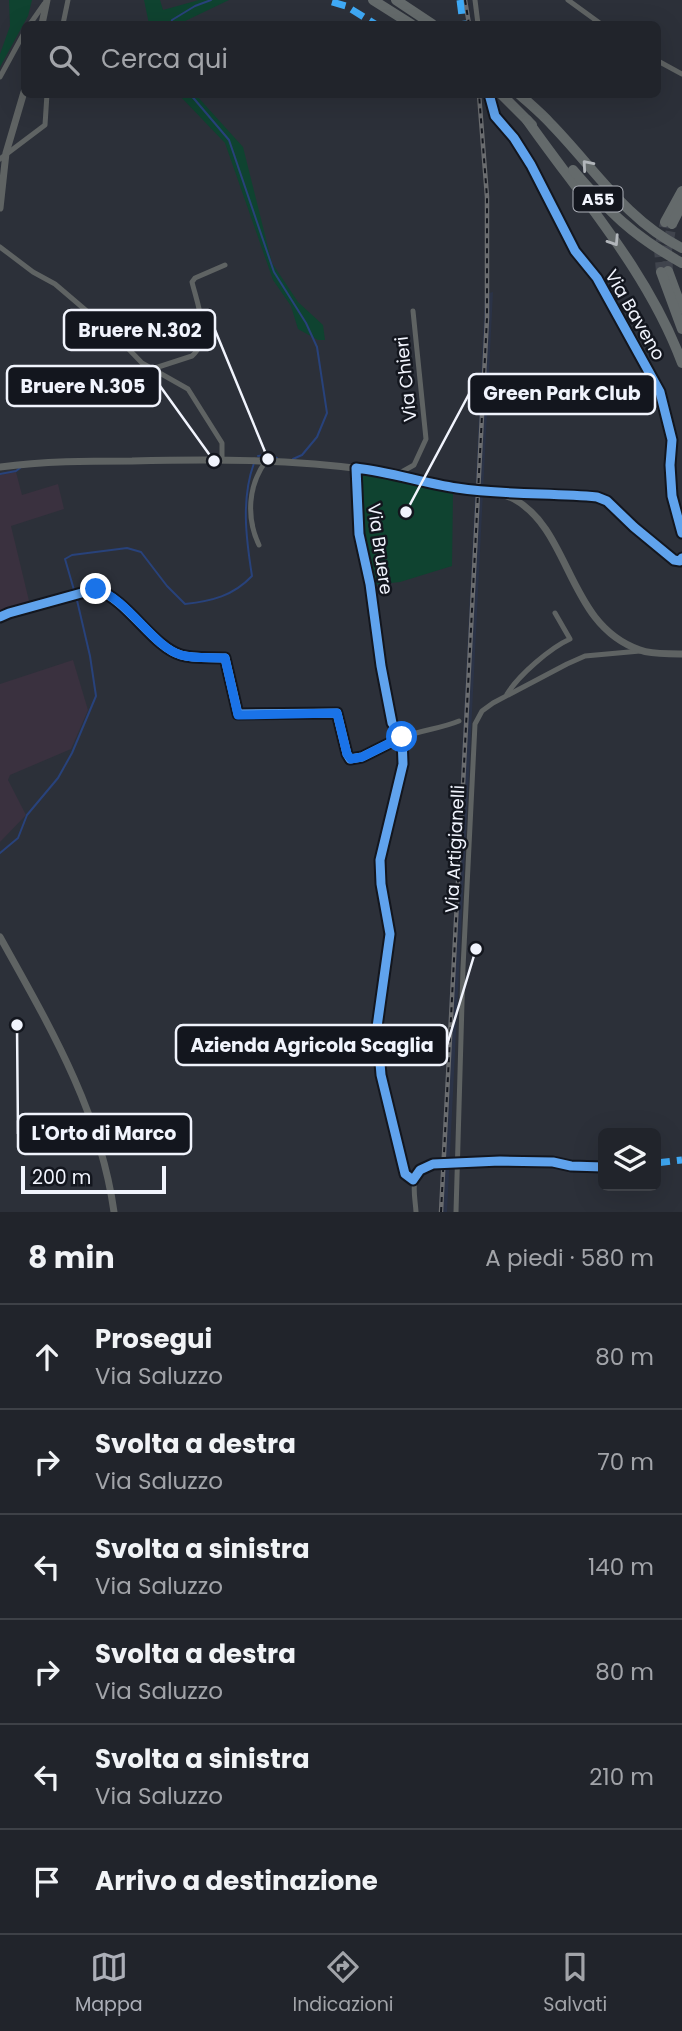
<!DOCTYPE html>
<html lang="it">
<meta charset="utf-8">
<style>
body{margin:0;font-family:Poppins,sans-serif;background:#292c33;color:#f1f3f6}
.controls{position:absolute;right:21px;bottom:21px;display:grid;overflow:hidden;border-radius:10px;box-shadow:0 7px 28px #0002}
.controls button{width:63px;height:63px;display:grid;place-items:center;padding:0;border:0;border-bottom:2px solid #3e4147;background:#21242b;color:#f1f3f6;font:35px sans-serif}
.scale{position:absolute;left:21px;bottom:18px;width:145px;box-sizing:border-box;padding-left:7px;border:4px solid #f1f4fd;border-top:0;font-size:19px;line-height:24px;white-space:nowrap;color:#f1f4fd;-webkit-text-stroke:5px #13161e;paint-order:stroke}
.stop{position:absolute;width:21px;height:21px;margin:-16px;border:5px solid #1a73e8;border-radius:50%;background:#fff}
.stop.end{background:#1a73e8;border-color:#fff;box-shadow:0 2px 7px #0008}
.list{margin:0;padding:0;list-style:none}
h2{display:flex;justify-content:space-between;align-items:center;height:91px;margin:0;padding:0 28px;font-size:30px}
h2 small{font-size:23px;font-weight:400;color:#a2a4a9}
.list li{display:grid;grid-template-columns:46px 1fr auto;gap:21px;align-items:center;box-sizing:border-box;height:105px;padding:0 28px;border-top:2px solid #3e4147}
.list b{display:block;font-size:26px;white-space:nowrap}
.list p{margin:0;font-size:23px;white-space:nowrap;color:#a2a4a9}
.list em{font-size:23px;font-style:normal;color:#a2a4a9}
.icon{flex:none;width:38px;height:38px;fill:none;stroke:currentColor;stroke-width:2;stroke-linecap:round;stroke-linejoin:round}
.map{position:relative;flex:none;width:682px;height:1212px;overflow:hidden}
.search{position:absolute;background:#21242b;box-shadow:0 7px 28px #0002;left:21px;right:21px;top:21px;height:77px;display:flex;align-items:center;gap:18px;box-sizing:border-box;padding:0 24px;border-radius:10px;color:#a2a4a9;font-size:26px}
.sheet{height:721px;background:#21242b}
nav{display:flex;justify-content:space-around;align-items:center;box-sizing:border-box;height:98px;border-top:2px solid #3e4147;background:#21242b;font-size:19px;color:#a2a4a9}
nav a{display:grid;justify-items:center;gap:4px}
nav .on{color:#acafb8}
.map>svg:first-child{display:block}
.built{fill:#2b3347}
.industrial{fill:#3a313f}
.green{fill:#0f4330}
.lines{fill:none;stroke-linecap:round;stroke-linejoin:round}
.stream{stroke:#28427b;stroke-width:2}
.motorway-tunnel{stroke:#40444d;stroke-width:10;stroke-dasharray:10 5;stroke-linecap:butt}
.minor{stroke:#5f6363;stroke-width:5}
.tertiary{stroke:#5f6363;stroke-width:7}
.motorway{stroke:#646a6b;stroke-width:10}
.rail-casing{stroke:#6a6c6f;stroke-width:4.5}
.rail{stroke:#13161e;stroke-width:2;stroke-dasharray:5;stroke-linecap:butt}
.quiet{stroke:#3fa9f5;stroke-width:7;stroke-dasharray:14 7;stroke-linecap:butt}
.cycleway-casing{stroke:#13161e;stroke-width:13}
.cycleway{stroke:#60a3ed;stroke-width:9}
.oneway{stroke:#b2b6bb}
.route{stroke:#1a73e8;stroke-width:9}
.labels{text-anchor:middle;stroke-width:5;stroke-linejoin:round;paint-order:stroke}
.shield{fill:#13161e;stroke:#aeb1ba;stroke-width:2}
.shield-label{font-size:16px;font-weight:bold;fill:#f1f4fd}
.street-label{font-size:18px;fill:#f1f4fd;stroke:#13161e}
.leader{fill:none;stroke:#f1f4fd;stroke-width:2.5}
.callout-dot{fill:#f1f4fd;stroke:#13161e;stroke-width:2.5}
.callout{fill:#13161e;stroke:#f1f4fd;stroke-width:2.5}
.callout-label{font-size:19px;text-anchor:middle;font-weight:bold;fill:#f1f4fd}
</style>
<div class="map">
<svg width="682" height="1212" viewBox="0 0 682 1212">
<rect width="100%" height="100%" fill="#2c3039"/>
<polygon class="built" points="493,292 447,1212 439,1212 485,294"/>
<g class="industrial">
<polygon points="16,472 22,495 58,484 64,509 11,526 30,605 0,614 0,475"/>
<polygon points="73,660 88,710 71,749 10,775 8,780 26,815 0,842 0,684"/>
</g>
<g class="green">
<polygon points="9,0 32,0 28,16 0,67 0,54 10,26"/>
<polygon points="144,0 160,0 163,10 199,0 229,0 179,24 149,24"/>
<polygon points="179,95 196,95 243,147 272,263 298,302 323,325 325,340 318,340 298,329 291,306 273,280 225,143"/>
<polygon points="378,469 422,487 453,492 452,566 400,582 373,585 361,532 357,474"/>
</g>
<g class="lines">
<g class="stream">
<polyline points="171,24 172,20 195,6 211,0"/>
<polyline points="190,94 229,140 274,272 306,323 317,347 327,413 317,437 302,455 293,459"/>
<polyline points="258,456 266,455 277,458"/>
<polyline points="0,474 16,471 20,468"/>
<path d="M 74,590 L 65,559 L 72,555 L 127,548 L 141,552 L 167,586 L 185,604 C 212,601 233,596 252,576 C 246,538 241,499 254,463"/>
<polyline points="0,853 18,838 27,815 58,778 72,753 96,696 90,656 76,596"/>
</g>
<g class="motorway-tunnel">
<polyline points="668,271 667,250 672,224"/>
<polyline points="661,272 659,249 665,222"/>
</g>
<g class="minor">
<polyline points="475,0 478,24"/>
<polyline points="568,0 601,24"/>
<polyline points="30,24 44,4"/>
<polyline points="63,24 68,0"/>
<polyline points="658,61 682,74"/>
<polyline points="0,77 24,33"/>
<polyline points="489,94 495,116 514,138 531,165 575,251 597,278 660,392 672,440 670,465 672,496 682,533"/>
<polyline points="0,159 45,125 47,94"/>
<polyline points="0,247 33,272 55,284 116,336 142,363 188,389 222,443 222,459"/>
<path d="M 152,369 L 192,356 C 212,339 197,303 192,282 L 195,278 L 225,265"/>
<polyline points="356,468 359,534 370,584 381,666 392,723 402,737"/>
<polyline points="398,474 414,465 426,439 413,311"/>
<polyline points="506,494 566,495 597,497 607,501 634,527 674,560 680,561 682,558"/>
<path d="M 259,545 C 246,518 248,485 266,461"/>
<path d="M 0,617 L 83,591 C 127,583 143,643 181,655 C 193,659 212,657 225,658 L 238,714 L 337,713 L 347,754 L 350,759 C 368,759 385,744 401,738 C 420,730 440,729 459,721"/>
<path d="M 507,694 C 519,675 550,648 570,639 L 555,613"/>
<path d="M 416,1212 C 415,1193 408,1174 429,1165 L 500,1161 L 553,1162 L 571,1166"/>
<polyline points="456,1212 463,968 475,724 482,711 493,703 567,664 585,656 640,651"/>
</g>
<g class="tertiary">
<polyline points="42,24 47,0"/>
<polyline points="0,208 6,153 24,92"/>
<path d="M 0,467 C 44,461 88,461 132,461 C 211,459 291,459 370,470 C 398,473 425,481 452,487 C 473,491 495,489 514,499 C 572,531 567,625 640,650 C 653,655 668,653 682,654"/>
<path d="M 0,937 C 49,1025 100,1111 114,1212"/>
</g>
<g class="motorway">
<polyline points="373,0 411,24"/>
<polyline points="396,0 432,24"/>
<polyline points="501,94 532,125"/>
<path d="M 519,94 C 530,104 541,113 551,124 C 594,168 626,220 682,248"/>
<path d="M 527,120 C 582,198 648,272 682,363"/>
<path d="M 573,170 C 609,212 633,236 682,263"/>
<polyline points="665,222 682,191"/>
<polyline points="672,224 682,204"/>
<polyline points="668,271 682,309"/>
<polyline points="661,272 682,329"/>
</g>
<g class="rail-casing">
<g id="rail">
<polyline points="465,0 469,24"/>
<polyline points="441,1212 487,318 487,197 479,94"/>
</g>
</g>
<use href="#rail" class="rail"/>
<g class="quiet">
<polyline points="460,0 463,24"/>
<polyline points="332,2 346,6 375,24"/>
<polyline points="656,1163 682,1160"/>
</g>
<g class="cycleway-casing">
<g id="cycleway">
<polyline points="489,94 495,116 514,138 531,165 575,251 597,278 660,392 672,440 670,465 672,496 682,533"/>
<path d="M 0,617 L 9,613 L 96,589 C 128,600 153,647 181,655 C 194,659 212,657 225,658 L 238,714 L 337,713 L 347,754 L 350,759 L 362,757 L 402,737"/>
<polyline points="402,737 403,764 380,860 381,884 390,934 377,1027 381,1075 405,1174 413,1180 420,1170 433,1164 500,1161 553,1162 571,1166 603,1167"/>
<path d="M 402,737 L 392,723 L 381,666 L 370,584 L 359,534 L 356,468 C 391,472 423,483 457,488 C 504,495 550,493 597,497 L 607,501 L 634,527 L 674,560 L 680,561 L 682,558"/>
</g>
</g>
<use href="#cycleway" class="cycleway"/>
</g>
<defs><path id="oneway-chevron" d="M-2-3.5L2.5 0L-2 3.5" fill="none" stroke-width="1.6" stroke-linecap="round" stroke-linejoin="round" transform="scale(1.75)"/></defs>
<g class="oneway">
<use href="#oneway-chevron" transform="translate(587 165) rotate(-131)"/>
<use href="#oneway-chevron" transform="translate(614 241) rotate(57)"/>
</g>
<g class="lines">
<path class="route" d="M 96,589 C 128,599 153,647 181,655 C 194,659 212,657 225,658 L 238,715 L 337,713 L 347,754 L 351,759 L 362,757 L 402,737"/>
</g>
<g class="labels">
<rect class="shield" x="573.5" y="186.5" width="49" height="25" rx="5"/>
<g class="shield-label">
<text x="598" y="205">A55</text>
</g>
<g class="street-label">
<text transform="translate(635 315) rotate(60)" y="6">Via Baveno</text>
<text transform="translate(406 379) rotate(-96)" y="6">Via Chieri</text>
<text transform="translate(380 549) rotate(82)" y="6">Via Bruere</text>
<text transform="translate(455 849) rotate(-87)" y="6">Via Artigianelli</text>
</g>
</g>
<path class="leader" d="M268 459L215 330M214 461L160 386M406 512L469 394M476 949L447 1045M17 1025L18 1134"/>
<g class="callout-dot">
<circle cx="268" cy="459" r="7"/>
<circle cx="214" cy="461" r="7"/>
<circle cx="406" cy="512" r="7"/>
<circle cx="476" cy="949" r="7"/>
<circle cx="17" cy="1025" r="7"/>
</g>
<g class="callout">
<rect x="64" y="310" width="151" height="40" rx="7"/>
<rect x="7" y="366" width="153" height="40" rx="7"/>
<rect x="469" y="374" width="186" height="40" rx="7"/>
<rect x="176" y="1025" width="271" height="40" rx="7"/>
<rect x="18" y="1114" width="173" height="40" rx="7"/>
</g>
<g class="callout-label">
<text x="140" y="337">Bruere N.302</text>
<text x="83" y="393">Bruere N.305</text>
<text x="562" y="400">Green Park Club</text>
<text x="312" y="1052">Azienda Agricola Scaglia</text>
<text x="104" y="1140">L'Orto di Marco</text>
</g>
</svg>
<div class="controls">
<button><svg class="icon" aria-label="layers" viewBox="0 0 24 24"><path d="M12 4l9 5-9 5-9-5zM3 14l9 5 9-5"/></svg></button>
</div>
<div class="scale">200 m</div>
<div class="stop" style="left:402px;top:737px"></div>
<div class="stop end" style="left:96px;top:589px"></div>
<div class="search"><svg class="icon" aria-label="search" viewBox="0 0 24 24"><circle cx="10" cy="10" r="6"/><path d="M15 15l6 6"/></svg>Cerca qui</div>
</div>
<section class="sheet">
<h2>8 min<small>A piedi · 580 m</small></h2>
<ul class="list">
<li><svg class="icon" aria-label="ahead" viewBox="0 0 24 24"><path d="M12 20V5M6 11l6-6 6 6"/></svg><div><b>Prosegui</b><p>Via Saluzzo</p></div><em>80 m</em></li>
<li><svg class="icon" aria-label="right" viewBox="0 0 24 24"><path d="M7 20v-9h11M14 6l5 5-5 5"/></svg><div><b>Svolta a destra</b><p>Via Saluzzo</p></div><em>70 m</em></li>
<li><svg class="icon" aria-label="left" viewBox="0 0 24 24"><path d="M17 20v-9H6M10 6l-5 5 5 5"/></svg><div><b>Svolta a sinistra</b><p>Via Saluzzo</p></div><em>140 m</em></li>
<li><svg class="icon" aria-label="right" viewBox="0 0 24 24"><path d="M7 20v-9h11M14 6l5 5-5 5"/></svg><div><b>Svolta a destra</b><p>Via Saluzzo</p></div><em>80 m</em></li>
<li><svg class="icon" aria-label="left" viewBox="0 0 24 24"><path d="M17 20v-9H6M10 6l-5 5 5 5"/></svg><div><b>Svolta a sinistra</b><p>Via Saluzzo</p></div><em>210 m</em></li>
<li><svg class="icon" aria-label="arrive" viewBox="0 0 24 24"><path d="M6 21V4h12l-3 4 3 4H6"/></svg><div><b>Arrivo a destinazione</b></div></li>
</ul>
</section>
<nav>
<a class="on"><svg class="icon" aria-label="map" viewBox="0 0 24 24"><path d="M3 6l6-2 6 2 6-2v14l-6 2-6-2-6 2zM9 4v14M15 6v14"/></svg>Mappa</a>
<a><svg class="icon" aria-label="directions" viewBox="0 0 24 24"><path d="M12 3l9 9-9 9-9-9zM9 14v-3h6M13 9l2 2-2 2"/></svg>Indicazioni</a>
<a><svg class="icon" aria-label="saved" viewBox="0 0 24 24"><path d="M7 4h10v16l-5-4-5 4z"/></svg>Salvati</a>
</nav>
